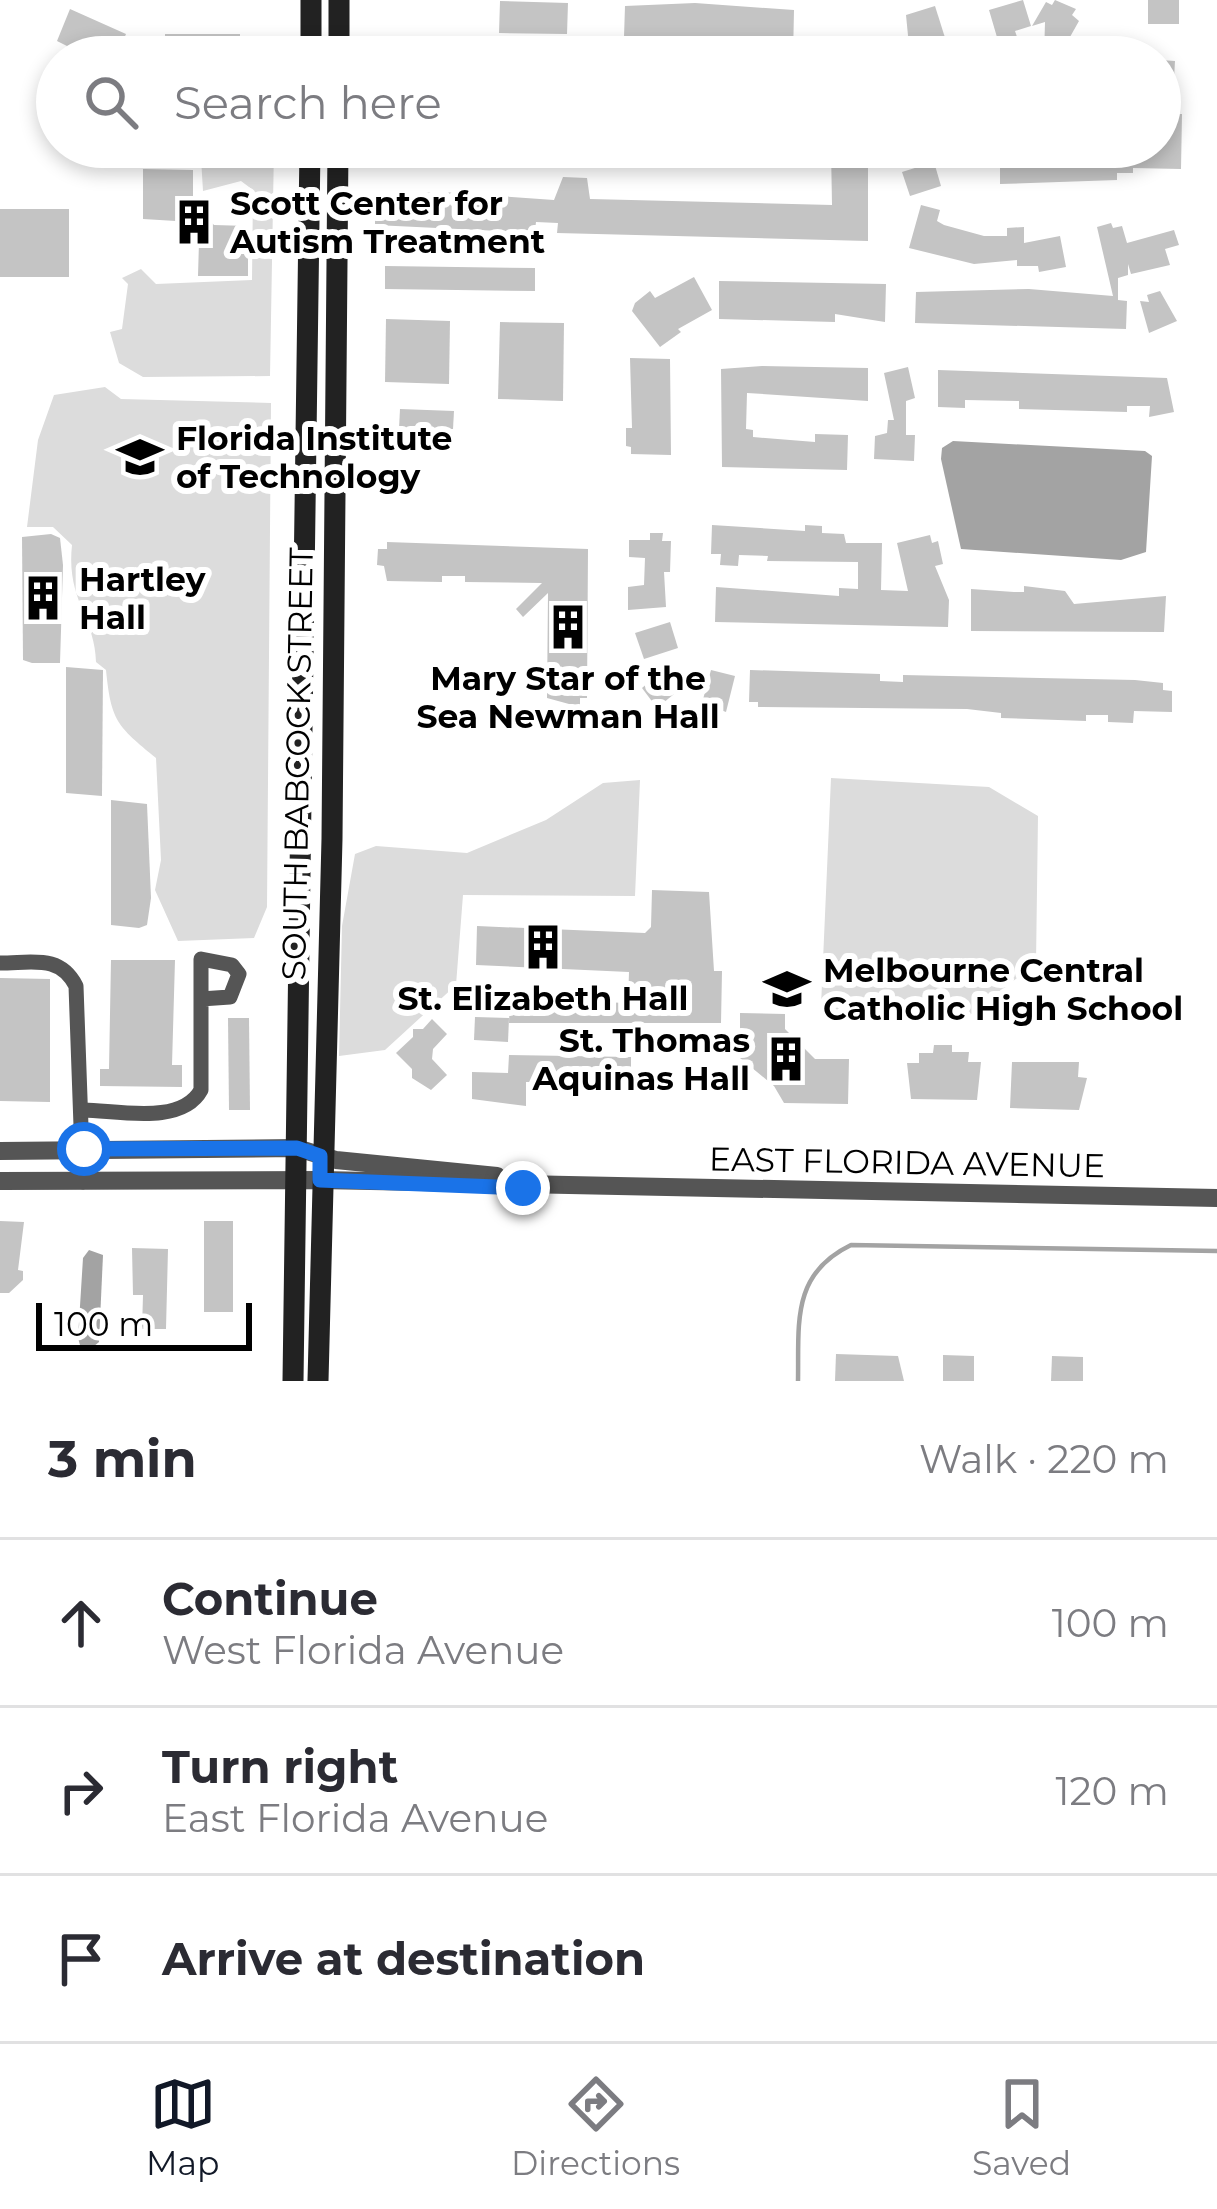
<!DOCTYPE html>
<meta charset="utf-8">
<style>
body{margin:0;font-family:Montserrat,sans-serif;background:#f7f7f7;color:#2b2b33}
.scale{position:absolute;left:36px;bottom:30px;width:216px;box-sizing:border-box;padding-left:12px;border:6px solid #000;border-top:0;font-size:33px;line-height:42px;white-space:nowrap;color:#000;-webkit-text-stroke:9px #fff;paint-order:stroke}
.stop{position:absolute;width:36px;height:36px;margin:-27px;border:9px solid #1a73e8;border-radius:50%;background:#fff}
.stop.end{background:#1a73e8;border-color:#fff;box-shadow:0 3px 12px #0008}
.list{margin:0;padding:0;list-style:none}
h2{display:flex;justify-content:space-between;align-items:center;height:156px;margin:0;padding:0 48px;font-size:51px}
h2 small{font-size:39px;font-weight:400;color:#7c7c81}
.list li{display:grid;grid-template-columns:78px 1fr auto;gap:36px;align-items:center;box-sizing:border-box;height:168px;padding:0 48px;border-top:3px solid #e1e1e2}
.list b{display:block;font-size:45px;white-space:nowrap}
.list p{margin:0;font-size:39px;white-space:nowrap;color:#7c7c81}
.list em{font-size:39px;font-style:normal;color:#7c7c81}
.icon{flex:none;width:66px;height:66px;fill:none;stroke:currentColor;stroke-width:2;stroke-linecap:round;stroke-linejoin:round}
.map{position:relative;flex:none;width:1217px;height:1381px;overflow:hidden}
.search{position:absolute;background:#fff;box-shadow:0 6px 18px #0003;left:36px;right:36px;top:36px;height:132px;display:flex;align-items:center;gap:30px;box-sizing:border-box;padding:0 42px;border-radius:66px;color:#7c7c81;font-size:45px}
.sheet{height:660px;background:#fff}
nav{display:flex;justify-content:space-around;align-items:center;box-sizing:border-box;height:168px;border-top:3px solid #e1e1e2;background:#fff;font-size:33px;color:#7c7c81}
nav a{display:grid;justify-items:center;gap:6px}
nav .on{color:#111827}
.map>svg:first-child{display:block}
.green{fill:#dcdcdc}
.water{fill:#a3a3a3}
.lines{fill:none;stroke-linecap:round;stroke-linejoin:round}
.stream{stroke:#a3a3a3;stroke-width:4.5}
.building{fill:#c4c4c4}
.minor{stroke:#555;stroke-width:15}
.tertiary{stroke:#555;stroke-width:18}
.secondary{stroke:#222;stroke-width:21}
.route{stroke:#1a73e8;stroke-width:15}
.labels{text-anchor:middle;stroke-width:12;stroke-linejoin:round;paint-order:stroke}
.poi-label{font-size:33px;font-weight:bold;fill:#000;stroke:#fff;text-anchor:start}
.street-label{font-size:33px;fill:#000;stroke:#fff}
</style>
<div class="map">
<svg width="1217" height="1381" viewBox="0 0 1217 1381">
<rect width="100%" height="100%" fill="#fff"/>
<g class="green">
<polygon points="221,147 274,147 270,376 143,377 119,363 110,332 122,329 128,284 122,278 141,269 156,284 252,280 253,190 241,181 203,191 201,158"/>
<path d="M 105,387 L 121,399 L 271,403 L 267,907 L 254,938 L 178,941 L 155,890 L 161,860 L 156,758 C 117,726 111,721 106,670 L 96,662 C 95,617 66,600 72,545 L 53,527 L 27,527 L 38,440 L 54,395 Z"/>
<polygon points="831,778 989,787 1038,816 1036,963 965,1019 938,1020 901,998 851,1018 821,1006"/>
<polygon points="640,780 635,896 463,895 456,985 385,1050 339,1056 342,926 355,854 376,846 467,853 546,820 603,783"/>
</g>
<g class="water">
<polygon points="953,441 1145,451 1152,456 1146,552 1121,560 961,549 941,459 942,448"/>
<polygon points="89,1250 103,1255 99,1342 93,1347 80,1345 78,1338 83,1258"/>
</g>
<g class="lines">
<path class="stream" d="M 798,1381 C 799,1323 791,1274 851,1245 L 1217,1251"/>
</g>
<g class="building">
<polygon points="1023,0 1031,26 1015,31 1024,57 968,57 999,44 989,10"/>
<polygon points="1055,0 1076,9 1072,15 1079,21 1066,44 1066,57 1044,57 1045,22 1032,26 1046,2 1052,5"/>
<rect x="1148" y="0" width="31" height="24"/>
<polygon points="500,1 568,3 567,34 499,33"/>
<polygon points="695,3 794,10 793,57 762,57 762,43 684,38 684,57 658,57 658,40 624,37 625,6"/>
<polygon points="935,6 947,44 910,56 906,15"/>
<polygon points="70,9 126,34 116,57 62,57 67,46 57,41"/>
<rect x="165" y="34" width="75" height="23"/>
<polygon points="1160,60 1175,61 1172,114 1182,114 1181,169 1133,168 1133,173 1117,173 1117,180 1000,184 1000,147 1160,147"/>
<polygon points="861,147 868,153 868,241 557,233 558,223 536,222 535,230 522,232 375,225 375,195 443,192 554,200 563,177 587,178 590,199 832,205 831,149"/>
<polygon points="934,162 941,186 910,196 902,172"/>
<polygon points="143,169 193,170 193,203 214,225 248,226 248,276 198,276 199,242 176,221 143,219"/>
<polygon points="921,205 940,210 937,221 944,225 984,236 1007,236 1007,228 1024,227 1024,243 1060,236 1066,267 1039,272 1038,266 1017,266 1017,260 974,264 909,248"/>
<rect x="0" y="209" width="69" height="68"/>
<polygon points="1111,223 1113,228 1122,226 1127,243 1174,230 1179,245 1165,249 1170,265 1131,274 1128,264 1128,275 1118,278 1118,300 1127,301 1126,329 915,323 916,292 1029,289 1113,296 1097,227"/>
<polygon points="385,266 535,268 535,291 385,289"/>
<polygon points="694,277 712,310 678,329 681,332 660,347 632,311 635,303 650,291 655,298"/>
<polygon points="719,281 886,284 885,322 835,314 835,322 719,319"/>
<polygon points="1160,291 1177,321 1149,333 1140,301 1149,302 1147,295"/>
<polygon points="386,319 450,321 449,384 385,382"/>
<polygon points="500,322 564,323 563,401 498,399"/>
<polygon points="630,358 670,359 671,455 631,454 631,447 626,446 626,428 632,428"/>
<polygon points="762,366 868,368 868,401 747,393 746,429 753,430 753,437 815,442 815,434 848,435 847,470 722,467 721,369"/>
<polygon points="908,367 915,398 906,401 906,435 915,435 914,461 874,459 875,436 887,433 888,420 894,420 884,373"/>
<polygon points="938,370 1167,378 1174,412 1149,417 1150,406 1127,406 1127,412 1019,409 1019,401 965,400 965,408 938,407"/>
<polygon points="400,409 454,411 453,429 399,429"/>
<polygon points="712,525 805,531 805,525 822,526 822,533 844,534 846,543 882,543 881,590 908,591 897,543 930,535 932,543 938,541 943,564 935,566 949,600 948,627 715,622 716,587 839,596 839,588 858,589 858,562 767,561 768,556 739,555 738,566 720,565 721,554 711,554"/>
<polygon points="650,533 663,533 662,541 671,541 670,572 664,572 666,607 628,610 628,587 644,585 645,558 629,557 629,540 650,540"/>
<polygon points="51,534 60,538 63,565 60,663 32,663 23,660 22,537"/>
<polygon points="387,542 588,549 587,698 580,698 580,707 547,698 548,593 523,617 516,609 542,583 465,582 465,576 442,576 442,582 387,581 384,566 377,565 378,549 387,549"/>
<polygon points="1024,586 1065,591 1074,604 1166,596 1164,632 971,631 971,589 1014,592 1024,592"/>
<polygon points="670,622 678,648 644,659 635,633"/>
<polygon points="669,665 685,685 657,708 642,688"/>
<polygon points="66,667 103,670 102,796 66,793"/>
<polygon points="711,670 735,676 726,712 702,703"/>
<polygon points="750,670 880,674 880,681 903,682 903,675 1135,680 1163,683 1163,690 1172,691 1172,712 1134,711 1133,723 1108,722 1108,715 1086,715 1086,721 1001,718 1001,713 967,709 758,707 758,702 749,702"/>
<polygon points="111,800 147,804 151,898 147,925 139,928 111,925"/>
<polygon points="652,890 709,892 714,971 722,971 721,1023 509,1023 510,999 628,1003 629,972 476,965 477,926 645,933 651,927"/>
<polygon points="111,960 175,960 172,1065 182,1065 182,1087 100,1086 100,1069 109,1069"/>
<polygon points="0,978 50,979 50,1102 0,1101"/>
<polygon points="740,1013 785,1014 785,1029 815,1059 849,1059 848,1104 784,1103 774,1086 740,1058"/>
<polygon points="475,1017 509,1018 508,1042 474,1040"/>
<polygon points="228,1018 249,1018 250,1110 229,1110"/>
<polygon points="432,1019 447,1034 433,1049 432,1059 447,1075 431,1090 412,1078 412,1069 396,1053 413,1037 413,1029 423,1029"/>
<polygon points="934,1045 952,1045 952,1052 969,1052 968,1062 981,1062 977,1100 911,1099 907,1063 919,1063 919,1053 933,1053"/>
<polygon points="509,1055 631,1057 631,1083 526,1082 526,1106 472,1099 472,1072 508,1073"/>
<polygon points="1012,1062 1079,1062 1078,1077 1087,1078 1079,1110 1010,1108"/>
<polygon points="0,1221 24,1222 18,1270 23,1271 23,1280 9,1293 0,1293"/>
<rect x="204" y="1221" width="29" height="91"/>
<polygon points="132,1248 168,1249 166,1329 142,1329 143,1295 133,1295"/>
<polygon points="836,1354 898,1356 904,1381 835,1381"/>
<polygon points="943,1355 974,1356 974,1381 943,1381"/>
<polygon points="1052,1356 1083,1357 1083,1381 1051,1381"/>
</g>
<g class="lines">
<g class="minor">
<path d="M 0,963 C 32,963 60,954 76,986 L 83,1182"/>
<path d="M 84,1110 C 120,1111 182,1125 201,1090 L 201,959 L 232,965 L 239,974 L 230,997 L 201,999"/>
</g>
<g class="tertiary">
<polyline points="0,1151 297,1148 336,1160 497,1176"/>
<polyline points="0,1181 320,1180 1217,1198"/>
</g>
<g class="secondary">
<polyline points="311,57 311,0"/>
<polyline points="339,57 339,0"/>
<polyline points="293,1381 310,147"/>
<polyline points="318,1381 332,839 338,147"/>
</g>
</g>
<g class="lines">
<polyline class="route" points="84,1149 297,1148 320,1156 320,1180 523,1188"/>
</g>
<defs>
<g id="building-bare" transform="scale(3.6)"><path d="M-4-6H4V6H1V3H-1V6H-4ZM-2.5-4.3h1.7v1.8h-1.7ZM.8-4.3h1.7v1.8H.8ZM-2.5-1h1.7V.8h-1.7ZM.8-1h1.7V.8H.8Z" fill="#000" stroke="#fff" stroke-width="2.5" paint-order="stroke"/></g>
<g id="university-bare" transform="scale(3.6)"><path d="M0-5L7-2L0 1L-7-2ZM-4 1L0 2.5L4 1V4Q0 6-4 4Z" fill="#000" stroke="#fff" stroke-width="2.5" paint-order="stroke"/></g>
<g id="school-bare" transform="scale(3.6)"><path d="M0-5L7-2L0 1L-7-2ZM-4 1L0 2.5L4 1V4Q0 6-4 4Z" fill="#000" stroke="#fff" stroke-width="2.5" paint-order="stroke"/></g>
</defs>
<g fill-rule="evenodd">
<use href="#building-bare" x="194" y="222"/>
<use href="#university-bare" x="140" y="457"/>
<use href="#building-bare" x="43" y="598"/>
<use href="#building-bare" x="568" y="627"/>
<use href="#building-bare" x="543" y="947"/>
<use href="#school-bare" x="787" y="989"/>
<use href="#building-bare" x="786" y="1059"/>
</g>
<g class="labels">
<g class="poi-label">
<text x="230" y="215">Scott Center for<tspan x="230" dy="38">Autism Treatment</tspan></text>
<text x="176" y="450">Florida Institute<tspan x="176" dy="38">of Technology</tspan></text>
<text x="79" y="591">Hartley<tspan x="79" dy="38">Hall</tspan></text>
<text x="568" y="690" text-anchor="middle">Mary Star of the<tspan x="568" dy="38">Sea Newman Hall</tspan></text>
<text x="823" y="982">Melbourne Central<tspan x="823" dy="38">Catholic High School</tspan></text>
<text x="543" y="1010" text-anchor="middle">St. Elizabeth Hall</text>
<text x="750" y="1052" text-anchor="end">St. Thomas<tspan x="750" dy="38">Aquinas Hall</tspan></text>
</g>
<g class="street-label">
<text transform="translate(297 764) rotate(-89)" y="12">SOUTH BABCOCK STREET</text>
<text transform="translate(907 1162) rotate(1)" y="12">EAST FLORIDA AVENUE</text>
</g>
</g>
</svg>
<div class="scale">100 m</div>
<div class="stop" style="left:84px;top:1149px"></div>
<div class="stop end" style="left:523px;top:1188px"></div>
<div class="search"><svg class="icon" aria-label="search" viewBox="0 0 24 24"><circle cx="10" cy="10" r="6"/><path d="M15 15l6 6"/></svg>Search here</div>
</div>
<section class="sheet">
<h2>3 min<small>Walk · 220 m</small></h2>
<ul class="list">
<li><svg class="icon" aria-label="ahead" viewBox="0 0 24 24"><path d="M12 20V5M6 11l6-6 6 6"/></svg><div><b>Continue</b><p>West Florida Avenue</p></div><em>100 m</em></li>
<li><svg class="icon" aria-label="right" viewBox="0 0 24 24"><path d="M7 20v-9h11M14 6l5 5-5 5"/></svg><div><b>Turn right</b><p>East Florida Avenue</p></div><em>120 m</em></li>
<li><svg class="icon" aria-label="arrive" viewBox="0 0 24 24"><path d="M6 21V4h12l-3 4 3 4H6"/></svg><div><b>Arrive at destination</b></div></li>
</ul>
</section>
<nav>
<a class="on"><svg class="icon" aria-label="map" viewBox="0 0 24 24"><path d="M3 6l6-2 6 2 6-2v14l-6 2-6-2-6 2zM9 4v14M15 6v14"/></svg>Map</a>
<a><svg class="icon" aria-label="directions" viewBox="0 0 24 24"><path d="M12 3l9 9-9 9-9-9zM9 14v-3h6M13 9l2 2-2 2"/></svg>Directions</a>
<a><svg class="icon" aria-label="saved" viewBox="0 0 24 24"><path d="M7 4h10v16l-5-4-5 4z"/></svg>Saved</a>
</nav>
